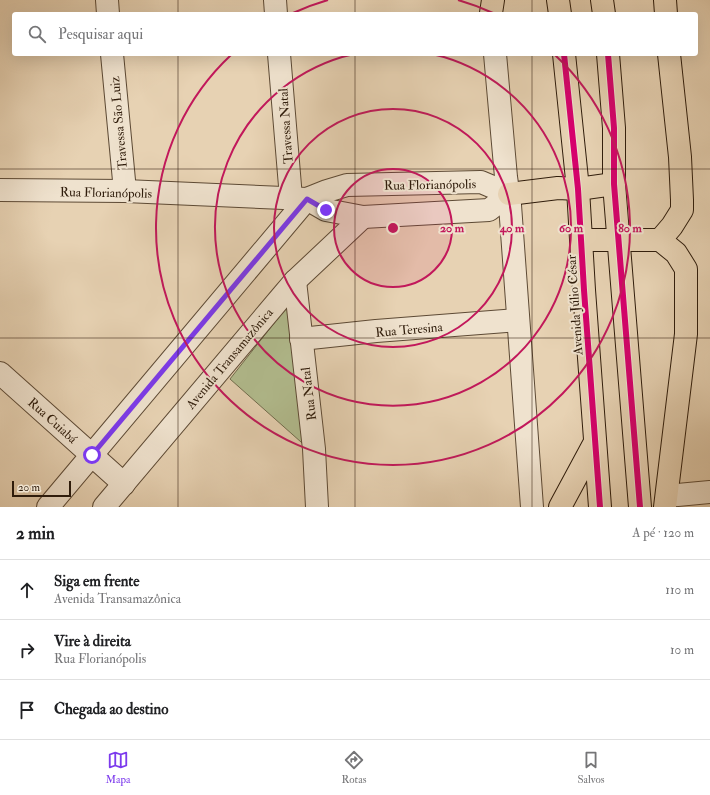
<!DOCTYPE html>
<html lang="pt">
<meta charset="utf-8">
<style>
body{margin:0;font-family:"IM FELL Double Pica",serif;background:#f2f2f2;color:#202124}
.scale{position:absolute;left:12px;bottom:10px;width:59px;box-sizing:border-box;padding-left:4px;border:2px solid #2f1c0b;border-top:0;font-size:11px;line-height:14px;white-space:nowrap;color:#2f1c0b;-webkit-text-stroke:3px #efe2ce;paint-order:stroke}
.stop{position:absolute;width:12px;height:12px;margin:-9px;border:3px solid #7c3aed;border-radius:50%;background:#fff}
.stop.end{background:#7c3aed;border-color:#fff;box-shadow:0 1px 4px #0008}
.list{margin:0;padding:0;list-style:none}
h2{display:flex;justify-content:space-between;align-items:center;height:52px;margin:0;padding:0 16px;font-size:17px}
h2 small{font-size:13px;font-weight:400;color:#757577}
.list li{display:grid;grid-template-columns:26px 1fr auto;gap:12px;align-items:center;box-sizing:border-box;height:60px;padding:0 16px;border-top:1px solid #e0e0e0}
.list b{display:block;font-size:15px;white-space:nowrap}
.list p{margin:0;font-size:13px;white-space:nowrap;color:#757577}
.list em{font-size:13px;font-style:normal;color:#757577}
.icon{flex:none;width:22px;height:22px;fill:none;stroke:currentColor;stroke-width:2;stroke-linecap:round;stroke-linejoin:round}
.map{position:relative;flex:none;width:710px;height:507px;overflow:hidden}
.search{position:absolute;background:#fff;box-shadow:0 4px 16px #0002;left:12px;right:12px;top:12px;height:44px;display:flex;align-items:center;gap:10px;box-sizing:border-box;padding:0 14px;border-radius:4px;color:#757577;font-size:15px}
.sheet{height:232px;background:#fff}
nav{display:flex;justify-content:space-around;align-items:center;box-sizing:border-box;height:56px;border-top:1px solid #e0e0e0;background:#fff;font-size:11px;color:#757577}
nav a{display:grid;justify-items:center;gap:2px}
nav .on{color:#7c3aed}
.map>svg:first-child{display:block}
.green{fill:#b2bd8f;stroke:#706c4d}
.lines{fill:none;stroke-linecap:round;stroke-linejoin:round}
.minor-casing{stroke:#5d4a35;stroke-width:24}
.major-casing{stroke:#2f1c0b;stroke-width:24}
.minor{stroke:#efe2ce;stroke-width:22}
.major{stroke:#e7d2b3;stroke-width:22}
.cycleway-casing{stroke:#efe2ce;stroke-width:8}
.cycleway{stroke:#d6006c;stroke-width:6}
.route{stroke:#7c3aed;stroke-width:5}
.grid{fill:none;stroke:#2f1c0b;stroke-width:1;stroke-opacity:0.55}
.ring{fill:none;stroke:#c2185b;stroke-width:2}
.labels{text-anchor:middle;stroke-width:4;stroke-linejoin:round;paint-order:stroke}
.street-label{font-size:13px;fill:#2f1c0b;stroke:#efe2ce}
.centre{fill:#c2185b;stroke:#efe2ce;stroke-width:2}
.ring-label{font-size:12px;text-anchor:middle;font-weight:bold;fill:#c2185b;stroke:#efe2ce;stroke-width:4;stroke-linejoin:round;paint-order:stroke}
</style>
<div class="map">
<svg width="710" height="507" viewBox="0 0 710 507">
<rect width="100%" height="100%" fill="#e7d2b3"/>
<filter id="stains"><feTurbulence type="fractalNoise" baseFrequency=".005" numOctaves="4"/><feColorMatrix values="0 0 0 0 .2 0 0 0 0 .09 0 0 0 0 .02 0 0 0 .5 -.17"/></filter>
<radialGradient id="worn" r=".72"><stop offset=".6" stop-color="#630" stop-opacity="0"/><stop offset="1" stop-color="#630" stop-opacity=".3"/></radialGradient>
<polygon class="green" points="290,303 310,450 230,379"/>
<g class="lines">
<g class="minor-casing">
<g id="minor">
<polyline points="107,0 108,14"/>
<polyline points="275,0 276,14"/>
<polyline points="112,54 125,191"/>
<polyline points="279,54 291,198"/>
<polyline points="495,54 506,177 510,205 532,507"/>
<polyline points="0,190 125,191 307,199 327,191 347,185 481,182 509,194 489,210 363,217 326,210 307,199"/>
<polyline points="295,281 314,449 317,507"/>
<polyline points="301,339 376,331 518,320"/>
<polyline points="0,373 124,484"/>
<polyline points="667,496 710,492"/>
<polyline points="48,507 307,199"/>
<polyline points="104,507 283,295 295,281 363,217"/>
</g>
</g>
<g class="major-casing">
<g id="major">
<polyline points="558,0 560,14"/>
<polyline points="602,0 604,14"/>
<polyline points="665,0 666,14"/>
<polyline points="491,13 493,0"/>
<polyline points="564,54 578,189 584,290 600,507"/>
<polyline points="608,54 614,128 614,184 640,507"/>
<polyline points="509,194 558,188 578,189 614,184"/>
<polyline points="581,240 660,240 676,253 686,269 686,334 665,507"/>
<polyline points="660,240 672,226 682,210 682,200 680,157 669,54"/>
<polyline points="560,507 595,442"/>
</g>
</g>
<use href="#minor" class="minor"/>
<use href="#major" class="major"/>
<g class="cycleway-casing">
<g id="cycleway">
<polyline points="564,54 578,189 584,290 600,507"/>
<polyline points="608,54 614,128 614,184 640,507"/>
</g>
</g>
<use href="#cycleway" class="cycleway"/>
</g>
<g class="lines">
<polyline class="route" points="92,455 307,199 326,210"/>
</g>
<path class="grid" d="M 178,0 L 178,14M 355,0 L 355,14M 532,0 L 532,14M 178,54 L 178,507M 355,54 L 355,507M 532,54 L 532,507M 0,169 L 710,169M 0,338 L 710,338"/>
<circle cx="393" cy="228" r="59" fill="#c2185b" fill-opacity=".12"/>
<g class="ring">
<circle cx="393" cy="228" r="59"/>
<circle cx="393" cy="228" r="119"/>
<path d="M432 54A178 178 0 1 1 354 54"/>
<path d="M293 13A237 237 0 0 1 328 0M458 0A237 237 0 0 1 493 13M555 55A237 237 0 1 1 231 55"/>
</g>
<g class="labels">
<g class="street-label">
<text transform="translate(118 123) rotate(-95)" y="5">Travessa São Luiz</text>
<text transform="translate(285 126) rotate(-94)" y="5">Travessa Natal</text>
<text transform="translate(430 184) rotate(-1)" y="5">Rua Florianópolis</text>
<text transform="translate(106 192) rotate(1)" y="5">Rua Florianópolis</text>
<text transform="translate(574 305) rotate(-94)" y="5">Avenida Júlio César</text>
<text transform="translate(409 329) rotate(-5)" y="5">Rua Teresina</text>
<text transform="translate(229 358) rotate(-50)" y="5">Avenida Transamazônica</text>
<text transform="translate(308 394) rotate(-97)" y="5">Rua Natal</text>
<text transform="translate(53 420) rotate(42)" y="5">Rua Cuiabá</text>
</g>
</g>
<circle cx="393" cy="228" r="6" class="centre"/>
<g class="ring-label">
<text x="452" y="232">20 m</text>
<text x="512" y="232">40 m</text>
<text x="571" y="232">60 m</text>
<text x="630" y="232">80 m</text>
</g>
<rect width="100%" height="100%" filter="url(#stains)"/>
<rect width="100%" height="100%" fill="url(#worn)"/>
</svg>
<div class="scale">20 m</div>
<div class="stop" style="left:92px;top:455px"></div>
<div class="stop end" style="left:326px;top:210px"></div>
<div class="search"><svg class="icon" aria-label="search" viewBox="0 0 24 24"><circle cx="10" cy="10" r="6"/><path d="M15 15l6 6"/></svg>Pesquisar aqui</div>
</div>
<section class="sheet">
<h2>2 min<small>A pé · 120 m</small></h2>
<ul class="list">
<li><svg class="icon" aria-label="ahead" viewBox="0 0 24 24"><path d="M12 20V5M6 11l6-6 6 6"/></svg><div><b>Siga em frente</b><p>Avenida Transamazônica</p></div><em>110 m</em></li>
<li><svg class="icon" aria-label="right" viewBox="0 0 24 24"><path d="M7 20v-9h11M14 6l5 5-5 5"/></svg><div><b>Vire à direita</b><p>Rua Florianópolis</p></div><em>10 m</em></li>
<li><svg class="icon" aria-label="arrive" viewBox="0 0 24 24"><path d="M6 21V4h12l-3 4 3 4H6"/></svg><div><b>Chegada ao destino</b></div></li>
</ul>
</section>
<nav>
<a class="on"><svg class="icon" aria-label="map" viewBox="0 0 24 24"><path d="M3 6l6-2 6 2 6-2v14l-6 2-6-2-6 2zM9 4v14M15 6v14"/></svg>Mapa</a>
<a><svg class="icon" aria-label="directions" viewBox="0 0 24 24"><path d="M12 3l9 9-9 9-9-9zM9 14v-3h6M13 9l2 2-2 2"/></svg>Rotas</a>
<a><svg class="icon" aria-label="saved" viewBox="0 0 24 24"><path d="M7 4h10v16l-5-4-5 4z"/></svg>Salvos</a>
</nav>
